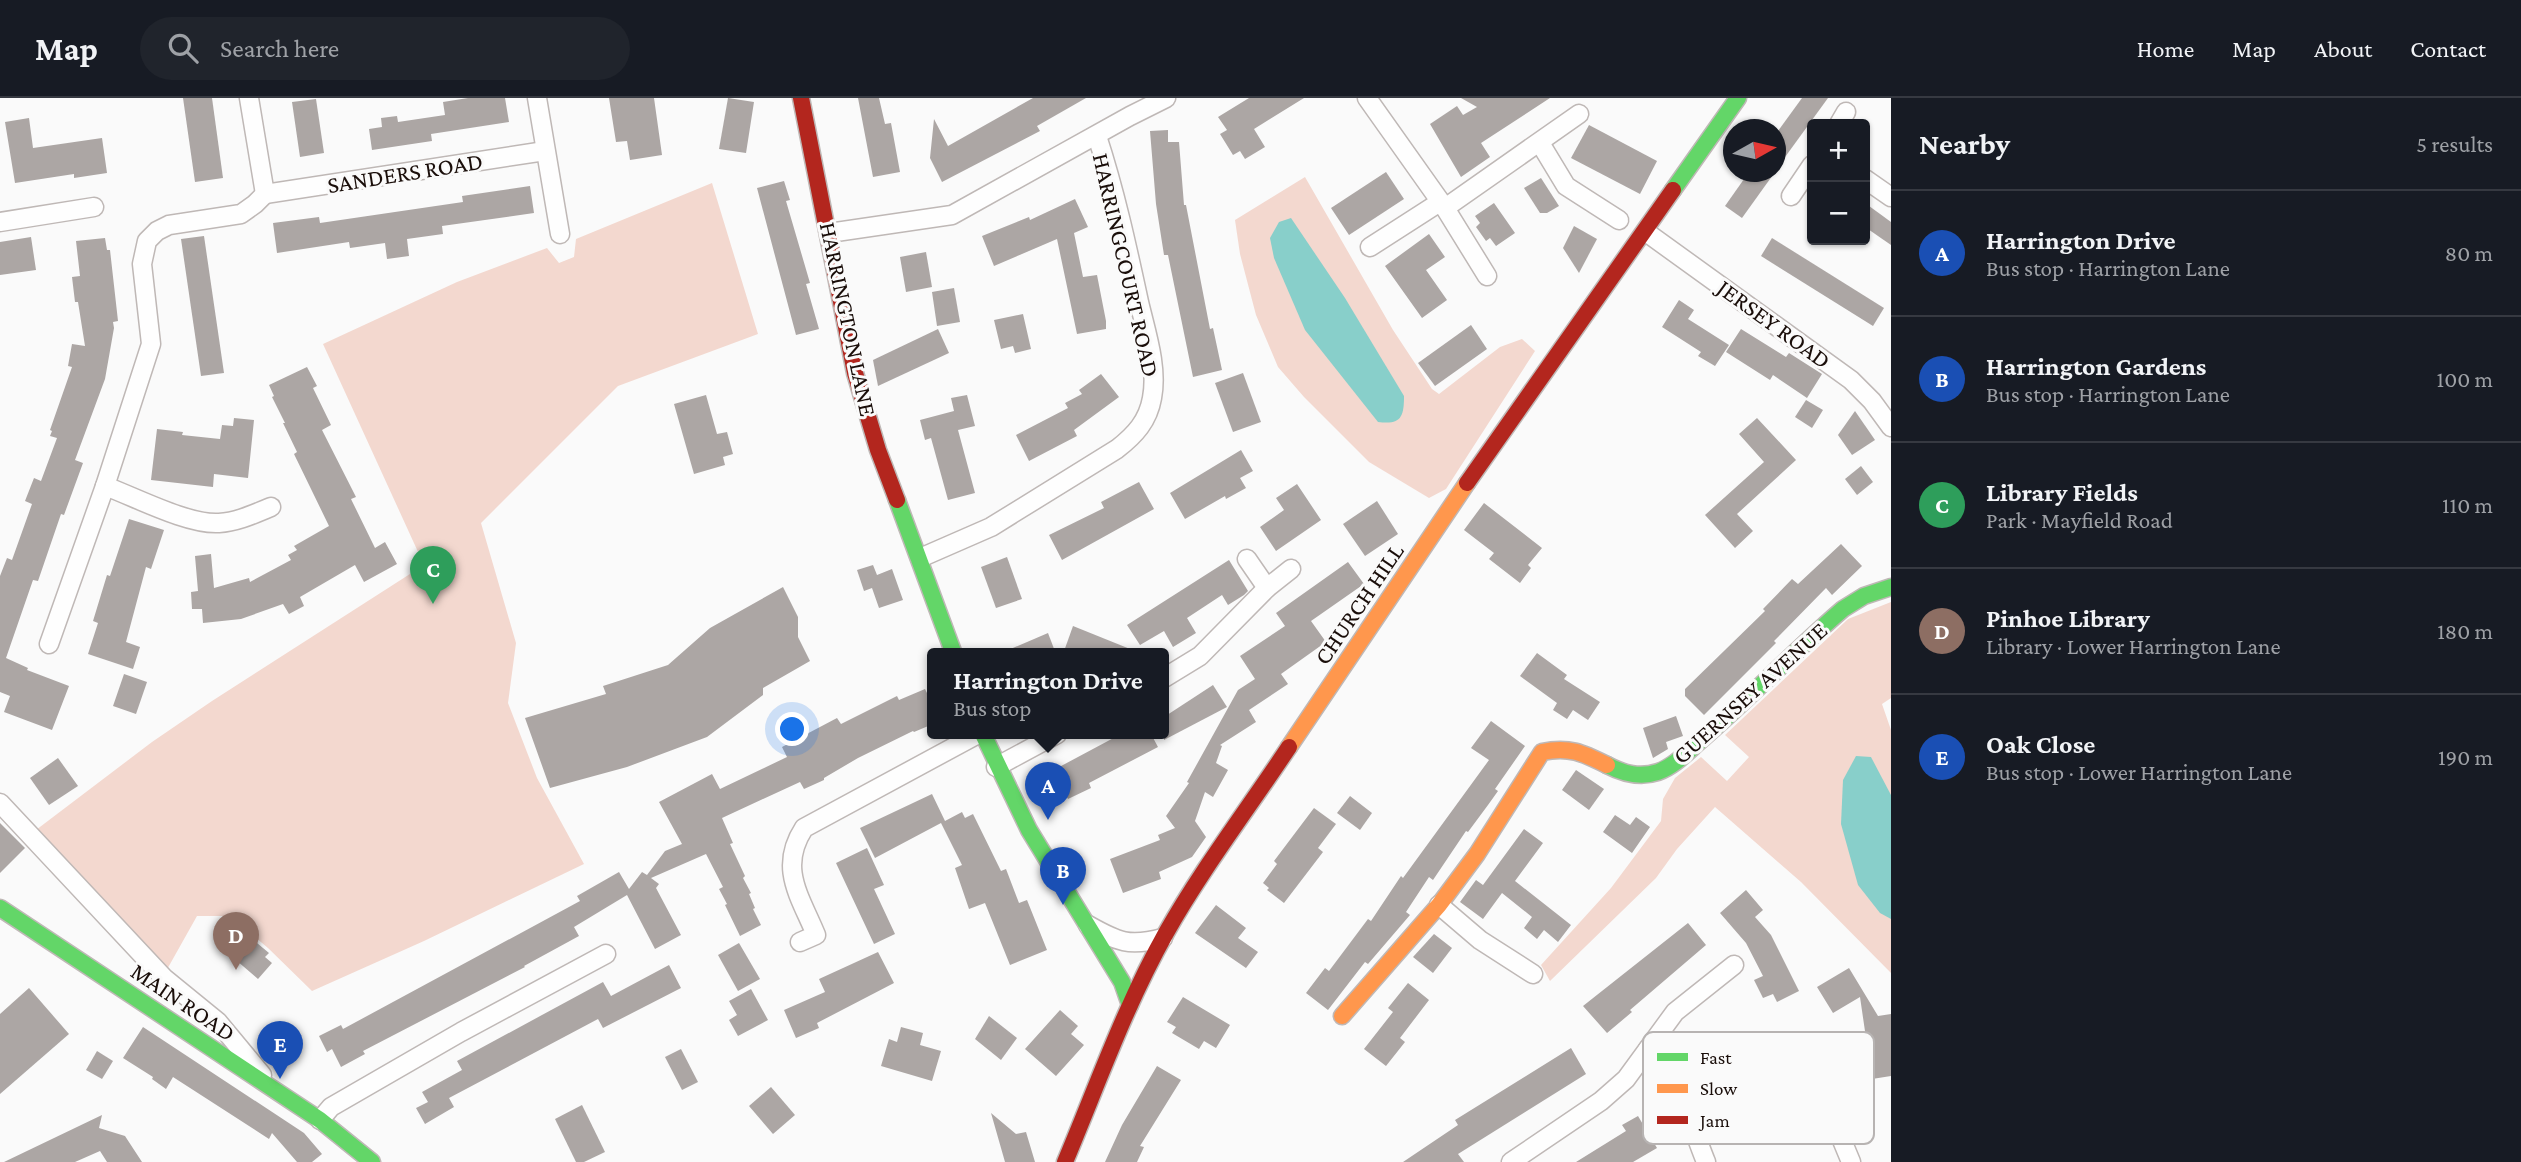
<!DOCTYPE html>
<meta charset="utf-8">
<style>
body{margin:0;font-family:"Crimson Pro",serif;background:#20242c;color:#f1f3f6}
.controls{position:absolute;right:21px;top:21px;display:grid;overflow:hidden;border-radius:7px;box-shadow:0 2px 5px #0004}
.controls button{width:63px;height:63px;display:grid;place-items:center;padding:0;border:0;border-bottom:2px solid #363941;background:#171b24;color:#f1f3f6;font:35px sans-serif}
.compass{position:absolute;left:1723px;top:21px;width:63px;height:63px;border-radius:50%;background:#171b24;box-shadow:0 2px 5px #0004;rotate:82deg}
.you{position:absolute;left:793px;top:632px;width:24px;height:24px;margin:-18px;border:5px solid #fff;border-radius:50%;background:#1a73e8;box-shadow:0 0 0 10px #1a73e833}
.badge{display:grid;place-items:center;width:46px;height:46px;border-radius:50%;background:#b3b1b2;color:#fff;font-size:23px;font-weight:700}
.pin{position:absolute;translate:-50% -58px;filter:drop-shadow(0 2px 4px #0008)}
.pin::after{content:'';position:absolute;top:37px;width:24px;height:21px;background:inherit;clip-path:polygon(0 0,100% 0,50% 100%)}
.popup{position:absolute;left:927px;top:550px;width:242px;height:91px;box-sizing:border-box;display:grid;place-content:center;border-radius:7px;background:#171b24;filter:drop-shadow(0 2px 5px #0005);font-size:23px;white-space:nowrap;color:#9ea1a6}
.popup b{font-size:26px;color:#f1f3f6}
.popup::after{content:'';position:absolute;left:50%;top:100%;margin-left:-14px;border:14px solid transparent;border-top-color:#171b24}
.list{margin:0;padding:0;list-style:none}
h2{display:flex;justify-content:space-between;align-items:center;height:91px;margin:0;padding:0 28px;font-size:30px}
h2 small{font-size:23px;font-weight:400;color:#9ea1a6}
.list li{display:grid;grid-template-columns:46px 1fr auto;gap:21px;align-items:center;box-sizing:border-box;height:126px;padding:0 28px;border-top:2px solid #363941}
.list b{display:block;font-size:26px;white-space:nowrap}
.list p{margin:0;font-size:23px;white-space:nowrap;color:#9ea1a6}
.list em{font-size:23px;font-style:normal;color:#9ea1a6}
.icon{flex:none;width:38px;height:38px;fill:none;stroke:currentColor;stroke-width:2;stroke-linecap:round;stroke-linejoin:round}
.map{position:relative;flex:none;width:1891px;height:1064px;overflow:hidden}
header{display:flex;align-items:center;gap:42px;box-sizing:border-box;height:98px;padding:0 35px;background:#171b24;border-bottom:2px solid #363941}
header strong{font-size:33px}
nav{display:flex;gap:38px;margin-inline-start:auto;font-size:24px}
.search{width:490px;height:63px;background:#20242c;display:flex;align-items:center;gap:18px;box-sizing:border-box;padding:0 24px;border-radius:38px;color:#9ea1a6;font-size:26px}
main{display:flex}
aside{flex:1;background:#171b24}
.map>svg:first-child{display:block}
.green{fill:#f3d8cf}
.water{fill:#88cfca}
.building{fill:#aca6a4}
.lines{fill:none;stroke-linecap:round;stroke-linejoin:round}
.street-casing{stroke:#bfb8b6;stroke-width:21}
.fast-casing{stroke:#bfb8b6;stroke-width:19}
.slow-casing{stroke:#bfb8b6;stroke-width:19}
.jam-casing{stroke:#bfb8b6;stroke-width:19}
.street{stroke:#fefefe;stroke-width:18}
.fast{stroke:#63d668;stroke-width:16}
.slow{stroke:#ff974d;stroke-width:16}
.jam{stroke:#b3261e;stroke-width:16}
.labels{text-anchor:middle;stroke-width:6;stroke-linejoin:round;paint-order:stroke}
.street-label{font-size:24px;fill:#1a0e0a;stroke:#fafafa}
.key{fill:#fafafa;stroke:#b7b3b2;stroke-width:2}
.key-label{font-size:19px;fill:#1a0e0a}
</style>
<header>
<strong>Map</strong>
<div class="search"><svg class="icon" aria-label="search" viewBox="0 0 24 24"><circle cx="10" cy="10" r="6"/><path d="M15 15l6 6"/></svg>Search here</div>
<nav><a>Home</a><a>Map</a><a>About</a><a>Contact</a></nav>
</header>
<main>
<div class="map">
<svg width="1891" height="1064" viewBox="0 0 1891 1064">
<rect width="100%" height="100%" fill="#fafafa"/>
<g class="green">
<polygon points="1305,79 1393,232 1432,291 1439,296 1500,249 1522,241 1535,253 1446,391 1429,400 1369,364 1304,299 1278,269 1256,217 1240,156 1235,122"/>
<polygon points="712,85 758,236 618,288 481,425 516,545 508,605 537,680 584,766 424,843 312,893 268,850 230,818 197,818 165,875 32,735 152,644 212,603 424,467 323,246 457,184 547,150 559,165 574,159 576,141"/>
<polygon points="1891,504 1891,600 1882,606 1891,632 1891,875 1801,784 1715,709 1677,751 1656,780 1550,883 1541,867 1611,790 1661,723 1663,701 1675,680 1701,659 1727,683 1749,659 1725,637 1848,521"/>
</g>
<g class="water">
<path d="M 1291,120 L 1345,200 L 1404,298 C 1404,319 1401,327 1378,324 L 1305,232 L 1274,160 L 1270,140 L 1279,124 Z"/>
<polygon points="1856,658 1871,659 1891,697 1891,821 1880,815 1858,787 1841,726 1843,682"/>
</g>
<g class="building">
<polygon points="183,0 212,0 223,80 195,84"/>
<polygon points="468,0 505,0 509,24 431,36 432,43 372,52 369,31 382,29 381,20 397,18 398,24 445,17 443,4"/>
<polygon points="609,0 654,0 662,57 630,62 627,43 616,44"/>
<polygon points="728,0 754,4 746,55 719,51"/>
<polygon points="858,0 879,0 885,26 891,25 900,74 873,79"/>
<polygon points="1033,0 1086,0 1037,28 1040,33 942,84 930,60 934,21 948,48"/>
<polygon points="1249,0 1304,0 1254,31 1265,49 1245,61 1240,53 1233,57 1220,36 1227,32 1218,19"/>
<polygon points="1461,0 1550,0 1481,45 1490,59 1461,79 1430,26 1457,8 1463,17 1477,9"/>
<polygon points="1802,0 1828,0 1775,73 1775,37"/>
<polygon points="316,1 324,55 300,59 292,4"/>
<polygon points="29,20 33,50 102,40 107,75 74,80 74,76 15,85 5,24"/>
<polygon points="1589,27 1657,63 1640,96 1571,60"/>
<polygon points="1168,32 1168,44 1179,44 1184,107 1186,107 1210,231 1213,230 1222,272 1193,279 1168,157 1164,157 1156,106 1150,33"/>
<polygon points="1386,74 1404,101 1349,137 1331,110"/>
<polygon points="1749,74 1775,74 1742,120 1725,108"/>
<polygon points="1541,80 1559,108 1547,115 1540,115 1524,90"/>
<polygon points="784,83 790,102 786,103 810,185 806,186 819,231 796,237 757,90"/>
<polygon points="530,88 534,115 442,128 443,136 407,141 409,158 387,161 385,145 350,150 349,144 277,155 273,125 319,119 320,125 463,104 462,98"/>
<polygon points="1075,101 1088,129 1074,135 1083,179 1097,177 1106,223 1106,231 1077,236 1057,141 994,168 982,138 1029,119 1030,122"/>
<polygon points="1494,105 1515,135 1496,148 1490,140 1486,143 1476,129 1480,125 1475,118"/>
<polygon points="1865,105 1891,124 1891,147 1865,129"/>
<polygon points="1574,128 1597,141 1579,175 1563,150"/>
<polygon points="1429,136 1445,159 1426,172 1447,202 1422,220 1385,168"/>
<polygon points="204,138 224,275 201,278 181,141"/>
<polygon points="31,139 36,172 0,177 0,144"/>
<polygon points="105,140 107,152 110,152 118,223 113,224 114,230 105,281 75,362 83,365 64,417 61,416 38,483 33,482 6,560 28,570 27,572 69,588 52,632 4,614 10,598 0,594 0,478 7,460 12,462 32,406 25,403 34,380 41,383 57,340 50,338 52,333 50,332 72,269 68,268 72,246 85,248 78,204 75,204 72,179 80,178 76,143"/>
<polygon points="1772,140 1884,210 1873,228 1761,158"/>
<polygon points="926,154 932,189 906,194 900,159"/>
<polygon points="954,190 960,224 937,228 932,194"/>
<polygon points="1679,202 1694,212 1688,221 1729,247 1715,268 1698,258 1701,254 1662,229"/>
<polygon points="1023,216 1031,251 1015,255 1013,248 1001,251 994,222"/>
<polygon points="1471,227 1487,251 1435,288 1418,265"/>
<polygon points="938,231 949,255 878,288 873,262"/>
<polygon points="1741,231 1786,259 1789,255 1822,276 1807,300 1773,277 1770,282 1726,254"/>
<polygon points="307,269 317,288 313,290 331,327 322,332 356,399 351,401 375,450 385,444 397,466 364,484 355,467 300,499 304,508 289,516 283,506 241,521 203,525 202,511 192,511 191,494 198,493 195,458 211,456 214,490 249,480 250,484 291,462 288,457 297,452 294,448 329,428 294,356 297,354 283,325 285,325 272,299 274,298 269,287"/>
<polygon points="1243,275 1261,324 1233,334 1215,285"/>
<polygon points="1101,276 1119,299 1074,332 1077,338 1029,363 1016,337 1068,310 1065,305 1082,296 1079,292"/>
<polygon points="706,297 717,336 727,334 733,356 723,359 725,367 694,376 674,306"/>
<polygon points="967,297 975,328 958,332 975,395 948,402 931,340 925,342 920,322 954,313 951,300"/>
<polygon points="1806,302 1823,312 1812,330 1795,319"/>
<polygon points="1855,313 1875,342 1852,357 1838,337"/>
<polygon points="234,320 254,322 248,380 214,376 213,389 151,382 157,331 183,334 182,337 220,341 222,327 233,328"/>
<polygon points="1757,320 1796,362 1737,416 1753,433 1735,450 1705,417 1764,364 1739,336"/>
<polygon points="1241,352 1253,373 1240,380 1246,390 1226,401 1225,398 1185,421 1170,395"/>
<polygon points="1861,368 1873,384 1857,397 1845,381"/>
<polygon points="1139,384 1154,411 1062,462 1049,437 1104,410 1101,404"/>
<polygon points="1297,386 1321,422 1276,453 1260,429 1284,412 1276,400"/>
<polygon points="1377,403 1398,436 1365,458 1343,426"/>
<polygon points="1484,405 1542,450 1528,467 1531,470 1520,485 1489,461 1494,455 1464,432"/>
<polygon points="129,421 164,432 151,471 146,469 126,544 140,549 133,571 88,556 98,525 93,523 107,477 110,478"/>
<polygon points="1841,446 1862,468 1832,497 1826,490 1774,543 1776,545 1704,617 1685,598 1685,591 1765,513 1763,511 1792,481 1798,486"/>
<polygon points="1007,459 1022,501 996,510 981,469"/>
<polygon points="1229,462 1248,493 1244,497 1228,507 1222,497 1187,520 1196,535 1173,549 1164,533 1140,547 1127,527"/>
<polygon points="1348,464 1364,486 1311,523 1326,544 1281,576 1288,586 1249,612 1256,624 1220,647 1222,648 1216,665 1228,672 1213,699 1205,694 1195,723 1206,739 1192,759 1159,774 1161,781 1123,795 1110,761 1160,742 1158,737 1175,730 1166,718 1189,685 1187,684 1238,592 1255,581 1240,558 1285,528 1276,515"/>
<polygon points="873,467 877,477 892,471 903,502 879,510 872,490 864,493 857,472"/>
<polygon points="783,489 798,519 798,539 810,563 763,590 763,597 707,639 627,669 550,690 525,620 606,596 603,588 668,567 710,530"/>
<polygon points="1073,528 1140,555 1140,556 1063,556"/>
<polygon points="1048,535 1056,556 999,556"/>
<polygon points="1537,555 1567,577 1564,581 1600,604 1588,622 1573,612 1567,621 1553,612 1557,605 1520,578"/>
<polygon points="124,576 147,584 136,616 113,608"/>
<polygon points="1213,587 1227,609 1164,642 1164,619"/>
<polygon points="925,591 933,607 933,626 914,634 913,633 858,660 824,680 824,682 804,691 800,684 722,720 733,745 730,746 745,778 743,780 751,795 749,796 755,810 753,811 761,827 740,838 725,807 727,806 719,791 723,789 706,756 651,780 659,786 656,790 681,837 655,851 627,797 574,829 579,838 524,868 525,869 363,953 365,956 341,969 332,951 327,954 319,938 341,927 343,931 580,803 577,798 619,774 629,791 642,774 647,777 665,753 682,746 659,704 712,676 720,691 787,659 782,649 837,620 841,626 897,598 899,602"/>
<polygon points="1676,618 1683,638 1666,644 1668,651 1653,660 1643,630"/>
<polygon points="1491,623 1525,648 1495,691 1498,693 1488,707 1468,734 1466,733 1433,782 1429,779 1406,814 1410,817 1368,866 1365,864 1328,912 1306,895 1325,870 1329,873 1368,821 1371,823 1401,778 1403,780 1489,662 1471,650"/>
<polygon points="1121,636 1151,636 1158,649 1089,685 1091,690 1068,701 1062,690 1056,692 1048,675"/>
<polygon points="58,660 78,688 49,707 30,680"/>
<polygon points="1576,672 1604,691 1589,712 1562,692"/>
<polygon points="932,696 945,723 962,714 965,720 973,716 1001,773 1006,771 1019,805 1027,802 1047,852 1010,867 985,805 969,811 955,770 962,767 941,725 875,760 860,730"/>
<polygon points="1350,698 1372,715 1360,732 1337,715"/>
<polygon points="1314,710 1336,726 1318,750 1323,754 1284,805 1267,792 1269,790 1263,785 1277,766 1274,763"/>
<polygon points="1615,717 1630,727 1636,719 1650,729 1632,755 1603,734"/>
<polygon points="0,725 25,750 0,775"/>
<polygon points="1524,731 1543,745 1515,783 1571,827 1558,844 1544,832 1537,841 1524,830 1532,819 1502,795 1483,821 1460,804 1476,782 1483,787"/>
<polygon points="867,750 884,787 874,791 895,836 874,846 836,765"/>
<polygon points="1746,792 1763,812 1755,819 1771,837 1799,893 1777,904 1773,896 1763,900 1754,882 1763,878 1746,845 1720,815"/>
<polygon points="1216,807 1246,830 1238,840 1258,854 1246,870 1195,835"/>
<polygon points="232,824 269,855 265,859 272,865 258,881 215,844"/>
<polygon points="1688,825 1706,847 1630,912 1632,914 1607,935 1583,908"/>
<polygon points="1434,836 1452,850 1433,875 1413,859"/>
<polygon points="739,845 760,881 738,893 718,857"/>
<polygon points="878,854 894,885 817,925 819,930 796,940 784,912 825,894 819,881"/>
<polygon points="669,867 681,890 603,930 598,921 449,1000 454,1009 425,1026 416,1010 428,1004 422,994 462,972 457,963 603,884 611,898"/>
<polygon points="1849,870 1878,918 1891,916 1891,978 1872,981 1860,899 1833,915 1817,889"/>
<polygon points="1408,885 1429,902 1400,940 1405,944 1386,968 1364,951 1393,914 1388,910"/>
<polygon points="29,890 69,936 0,996 0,916"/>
<polygon points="751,891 768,922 738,938 729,922 737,917 729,903"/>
<polygon points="1183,899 1230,927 1216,950 1204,943 1199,951 1172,935 1176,929 1167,924"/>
<polygon points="1060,912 1078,928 1071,936 1084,947 1056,978 1025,951"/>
<polygon points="989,918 1017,940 1001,962 975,941"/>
<polygon points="143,929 304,1035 322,1056 312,1064 297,1064 272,1035 269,1041 173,979 166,991 152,981 153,979 123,960"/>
<polygon points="901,929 923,935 920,947 941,953 932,983 881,968 889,941 897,944"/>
<polygon points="1738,949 1775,1026 1749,1038 1713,960"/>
<polygon points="1571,950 1586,976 1458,1056 1464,1064 1403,1064 1458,1027 1455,1022"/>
<polygon points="681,951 698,984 682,992 665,959"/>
<polygon points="97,953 113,963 102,981 86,972"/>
<polygon points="1157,968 1181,982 1140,1048 1144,1049 1137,1064 1105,1064 1122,1027"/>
<polygon points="771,989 795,1017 773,1036 749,1008"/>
<polygon points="582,1007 605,1054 584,1064 576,1064 555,1021"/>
<polygon points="991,1015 1016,1036 1026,1034 1035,1064 1005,1064"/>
<polygon points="102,1017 99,1030 125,1038 142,1064 107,1064 100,1053 75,1064 4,1064"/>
<polygon points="1638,1018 1657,1050 1633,1064 1576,1064 1626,1033 1622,1027"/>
</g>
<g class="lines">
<g class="street-casing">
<g id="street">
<polyline points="249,0 265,96"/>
<polyline points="537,0 560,136"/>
<polyline points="1367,0 1445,110 1487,178"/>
<polyline points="1839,26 1846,14"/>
<polyline points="1540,45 1566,88 1619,122"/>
<polyline points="1865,81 1891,99"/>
<polyline points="265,96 545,53"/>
<polyline points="1791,98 1812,67"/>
<polyline points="1445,110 1579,16"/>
<polyline points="0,124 94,109"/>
<polyline points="1646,134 1851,282 1872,303 1891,329"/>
<polyline points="829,135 952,117 1130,18 1166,0"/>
<polyline points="1370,149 1440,104"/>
<path d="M 105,388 C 135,399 188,427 219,425 C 237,424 254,416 271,409"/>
<path d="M 920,460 L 991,429 L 1117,351 C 1135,337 1148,323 1152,300 C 1158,269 1146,234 1139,204 C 1127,148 1115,93 1097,38"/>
<polyline points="1247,461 1267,490 1291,471"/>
<polyline points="49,546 105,388 151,246 142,166 147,143 157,133 169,127 241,116 255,106 265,96"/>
<polyline points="1164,580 1200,558 1267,490"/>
<polyline points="996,669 1057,636"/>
<polyline points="0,705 164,880 218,924 262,977"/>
<polyline points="1439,807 1480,842 1533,876"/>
<path d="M 1088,827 C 1118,844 1129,849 1163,840"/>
<path d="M 800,844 L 816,837 C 800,798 778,770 804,730 L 978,636"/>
<path d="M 1648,951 C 1678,979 1691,1027 1706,1064"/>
<polyline points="320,1022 331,1009 461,934 606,856"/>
<polyline points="1834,1023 1851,1064"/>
<polyline points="1511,1064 1601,1003 1626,981 1675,914 1734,867"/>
</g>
</g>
<g class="fast-casing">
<g id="fast">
<polyline points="1673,92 1738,0"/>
<polyline points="897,402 954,556"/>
<polyline points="983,636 1029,732 1122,884 1130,907"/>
<path d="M 1607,667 C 1624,676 1640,680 1658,674 C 1675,668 1688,653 1701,642 C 1750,600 1794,553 1843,511 L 1864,498 L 1891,489"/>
<polyline points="0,810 320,1022 372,1064"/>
</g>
</g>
<g class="slow-casing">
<g id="slow">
<polyline points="1289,649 1467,385"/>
<path d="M 1342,918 L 1439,807 L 1477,756 L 1542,654 C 1569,648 1583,655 1607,667"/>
</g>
</g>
<g class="jam-casing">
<g id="jam">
<polyline points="801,0 855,275 878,352 897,402"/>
<polyline points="1467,385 1673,92"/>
<path d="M 1065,1064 C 1097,988 1125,908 1166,835 C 1202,771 1248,711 1289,649"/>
</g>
</g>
<use href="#street" class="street"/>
<use href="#fast" class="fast"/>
<use href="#slow" class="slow"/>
<use href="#jam" class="jam"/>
</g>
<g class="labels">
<g class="street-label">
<text transform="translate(405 75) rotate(-9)" y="8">SANDERS ROAD</text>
<text transform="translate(1126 167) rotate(77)" y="8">HARRINGCOURT ROAD</text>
<text transform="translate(848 221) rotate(78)" y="8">HARRINGTON LANE</text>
<text transform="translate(1774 226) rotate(36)" y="8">JERSEY ROAD</text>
<text transform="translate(1359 506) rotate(-56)" y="8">CHURCH HILL</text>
<text transform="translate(1750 595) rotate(-42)" y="8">GUERNSEY AVENUE</text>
<text transform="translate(183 904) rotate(34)" y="8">MAIN ROAD</text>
</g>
</g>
<rect x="1643" y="934" width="231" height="112" rx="10" class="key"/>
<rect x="1657" y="955" width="31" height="8" fill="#63d668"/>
<rect x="1657" y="986" width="31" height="9" fill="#ff974d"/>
<rect x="1657" y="1018" width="31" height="8" fill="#b3261e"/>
<g class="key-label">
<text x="1700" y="966">Fast</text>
<text x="1700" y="997">Slow</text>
<text x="1700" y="1029">Jam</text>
</g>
</svg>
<div class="controls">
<button>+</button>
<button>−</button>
</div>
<svg class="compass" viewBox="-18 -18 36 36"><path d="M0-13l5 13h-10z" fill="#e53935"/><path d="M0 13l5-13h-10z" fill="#9ea1a6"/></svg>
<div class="you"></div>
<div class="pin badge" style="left:1048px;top:722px;background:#1a4fb4">A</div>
<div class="popup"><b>Harrington Drive</b>Bus stop</div>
<div class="pin badge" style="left:1063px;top:807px;background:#1a4fb4">B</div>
<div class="pin badge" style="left:433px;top:506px;background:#2e9e5b">C</div>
<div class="pin badge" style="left:236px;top:872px;background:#8d6e63">D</div>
<div class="pin badge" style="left:280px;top:981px;background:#1a4fb4">E</div>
</div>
<aside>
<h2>Nearby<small>5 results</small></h2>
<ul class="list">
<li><span class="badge" style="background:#1a4fb4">A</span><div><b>Harrington Drive</b><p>Bus stop · Harrington Lane</p></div><em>80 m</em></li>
<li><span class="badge" style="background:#1a4fb4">B</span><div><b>Harrington Gardens</b><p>Bus stop · Harrington Lane</p></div><em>100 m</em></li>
<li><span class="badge" style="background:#2e9e5b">C</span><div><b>Library Fields</b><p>Park · Mayfield Road</p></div><em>110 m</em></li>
<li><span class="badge" style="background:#8d6e63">D</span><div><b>Pinhoe Library</b><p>Library · Lower Harrington Lane</p></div><em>180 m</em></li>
<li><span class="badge" style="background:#1a4fb4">E</span><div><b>Oak Close</b><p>Bus stop · Lower Harrington Lane</p></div><em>190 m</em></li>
</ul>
</aside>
</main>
